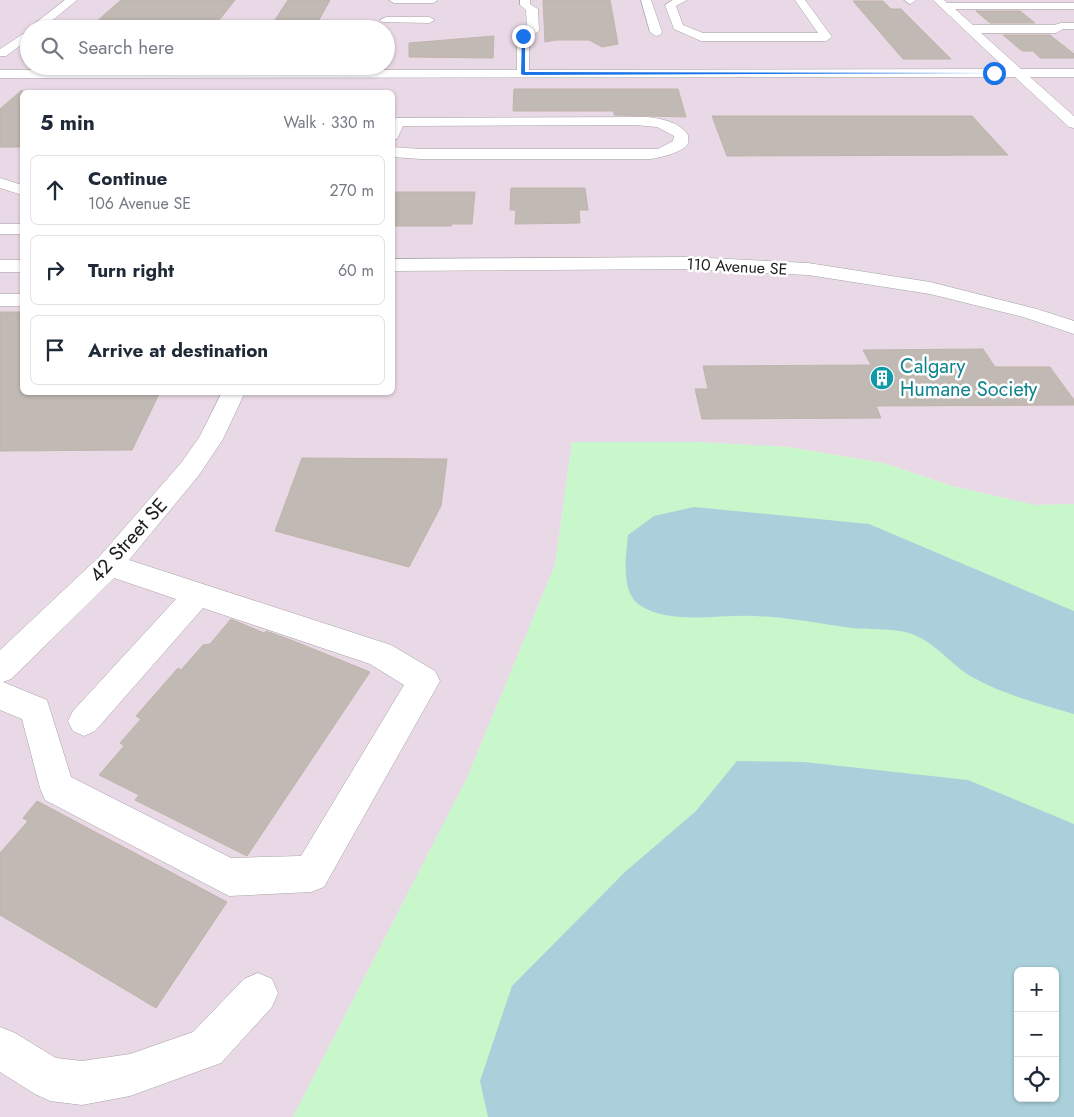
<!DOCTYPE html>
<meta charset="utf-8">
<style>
body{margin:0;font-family:Jost,sans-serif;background:#f2f2f3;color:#1f2937}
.controls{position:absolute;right:15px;bottom:15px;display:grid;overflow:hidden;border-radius:8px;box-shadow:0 1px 4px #0004}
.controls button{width:45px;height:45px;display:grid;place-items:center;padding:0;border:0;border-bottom:1px solid #e0e1e3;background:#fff;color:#1f2937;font:25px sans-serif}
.stop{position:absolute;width:15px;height:15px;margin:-11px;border:4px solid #1a73e8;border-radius:50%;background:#fff}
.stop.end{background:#1a73e8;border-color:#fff;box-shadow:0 1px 5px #0008}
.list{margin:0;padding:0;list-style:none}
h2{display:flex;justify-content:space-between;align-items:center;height:65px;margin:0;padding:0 20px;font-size:21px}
h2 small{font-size:16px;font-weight:400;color:#747a83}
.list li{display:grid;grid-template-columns:32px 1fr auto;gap:15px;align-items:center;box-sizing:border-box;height:70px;margin:0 10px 10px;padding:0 10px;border:1px solid #e0e1e3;border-radius:8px}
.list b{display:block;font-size:19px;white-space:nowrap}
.list p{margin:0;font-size:16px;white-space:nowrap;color:#747a83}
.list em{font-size:16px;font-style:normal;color:#747a83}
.icon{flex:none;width:28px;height:28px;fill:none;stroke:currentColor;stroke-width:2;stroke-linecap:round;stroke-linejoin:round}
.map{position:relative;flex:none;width:1074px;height:1117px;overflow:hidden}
.search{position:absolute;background:#fff;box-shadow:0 1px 4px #0004;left:20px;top:20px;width:375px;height:55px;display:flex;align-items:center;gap:12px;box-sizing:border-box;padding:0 18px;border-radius:28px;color:#747a83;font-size:19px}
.panel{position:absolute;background:#fff;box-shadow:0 1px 4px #0004;left:20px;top:90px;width:375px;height:305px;border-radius:8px}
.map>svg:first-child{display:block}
.industrial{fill:#e9d9e6;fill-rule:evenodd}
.park{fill:#c7f7cb;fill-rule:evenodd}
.water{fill:#aad0db;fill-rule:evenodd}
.building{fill:#c1b9b3;stroke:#c1b4aa}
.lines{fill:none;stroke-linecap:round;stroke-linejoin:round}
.minor-casing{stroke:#a4a4a4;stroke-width:1}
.minor{fill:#fff;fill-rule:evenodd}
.route{fill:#1a73e8}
.labels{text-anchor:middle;stroke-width:5;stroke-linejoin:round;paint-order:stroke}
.far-street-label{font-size:16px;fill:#202020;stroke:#fff}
.culture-label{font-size:20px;fill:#0d838f;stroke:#fff;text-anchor:start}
.street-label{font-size:20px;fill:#202020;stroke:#fff}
</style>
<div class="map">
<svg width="1074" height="1117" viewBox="0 0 1074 1117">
<rect width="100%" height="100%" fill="#f0ede7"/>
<path class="industrial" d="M 0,0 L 1074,0 L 1074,504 L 1034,505 L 952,486 L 883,463 L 788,447 L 697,442 L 572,442 L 555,565 L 467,778 L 293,1117 L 0,1117 ZM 29,29 L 386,29 L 386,66 L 29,66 ZM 22,92 L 392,92 L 392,392 L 22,392 Z"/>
<path class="park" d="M 572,442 L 697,442 L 788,447 L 883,463 L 952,486 L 1034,505 L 1074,504 L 1074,1117 L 293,1117 L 467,778 L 555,565 ZM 1018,971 L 1055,971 L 1055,1098 L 1018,1098 Z"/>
<g class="water">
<path d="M 694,507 L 869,524 L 1074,611 L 1074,714 C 1040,704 1005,695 974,678 C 949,665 935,639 905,632 C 888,628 869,630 852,628 C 820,624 787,617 754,616 C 720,614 672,625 641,606 C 620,593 626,556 628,535 L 654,516 Z"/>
<path d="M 737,761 L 804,762 L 968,780 L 1074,824 L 1074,1117 L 488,1117 L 480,1081 L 512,986 L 625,872 L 696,811 ZM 1018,971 L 1055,971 L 1055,1098 L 1018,1098 Z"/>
</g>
<g class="building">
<polygon points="121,0 235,0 212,29 88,29"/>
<polygon points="288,0 330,0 314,29 269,29"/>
<polygon points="543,0 610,0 618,44 602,47 589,40 556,40 545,42"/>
<polygon points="853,1 883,1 891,9 901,9 951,59 903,59"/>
<polygon points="976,11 1020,11 1035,23 990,23"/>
<polygon points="1003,35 1050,35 1074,54 1074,58 1040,58 1033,51 1022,51"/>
<polygon points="494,36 493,58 409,57 409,43"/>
<polygon points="514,89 678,89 686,117 614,115 614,111 513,111"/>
<polygon points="22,90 22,147 0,147 0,109"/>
<polygon points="712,116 972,116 1008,155 727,156"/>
<polygon points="511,188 585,188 588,210 579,210 580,223 515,224 516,210 510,210"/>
<polygon points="392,192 475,192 472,224 452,224 451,226 392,226"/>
<polygon points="0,312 22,312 22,392 160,392 132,450 0,451"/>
<polygon points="983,349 995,367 1050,367 1074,400 1074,405 876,406 881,418 702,419 695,389 708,389 703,366 871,365 863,350"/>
<polygon points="302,458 447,459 441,506 409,567 275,531"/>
<polygon points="231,619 264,633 266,631 291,640 370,672 247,856 135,800 139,795 99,775 124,746 120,743 141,719 136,716 178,668 181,670 203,645 210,644"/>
<polygon points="37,801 227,902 156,1008 0,915 0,853 28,821 23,818"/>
</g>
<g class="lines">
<g class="minor-casing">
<g id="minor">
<polygon points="65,0 77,0 42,29 29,29 29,39 6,56 0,56 0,49 29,30 28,29 30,27"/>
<polygon points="389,0 438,0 433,3 394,3"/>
<polygon points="520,0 530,0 530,4 538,9 539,31 529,38 529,70 1006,69 933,0 944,0 947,3 1074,3 1074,9 955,9 973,25 1054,25 1061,23 1074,23 1074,29 1063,29 1056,33 981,33 1021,69 1074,69 1074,77 1030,77 1074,116 1074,128 1069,127 1015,77 0,78 0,70 517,70 517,36 527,29 526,10 520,5"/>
<polygon points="641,0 651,0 662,32 660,35 656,36 650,32"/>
<polygon points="673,0 687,0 676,6 683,25 703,33 818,33 795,0 805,0 832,37 826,41 701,41 674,29 665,5"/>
<polygon points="904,0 915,0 915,1 910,4"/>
<polygon points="386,17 429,17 435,20 429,23 382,22 380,20"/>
<path d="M 648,117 C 663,119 679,122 688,135 C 688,136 689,142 688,143 C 685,152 659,158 650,159 L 421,159 L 392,157 L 392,147 L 421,149 L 658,149 L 673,141 L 674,136 L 657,127 L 635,125 L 403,126 L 397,139 L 392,140 L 392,119 L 397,118 Z"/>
<polygon points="0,178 22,185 22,195 0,188"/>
<rect x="0" y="224" width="22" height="10"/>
<polygon points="689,257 808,263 930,282 1037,309 1074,321 1074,334 1023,317 930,294 808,275 689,269 392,271 392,259"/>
<rect x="0" y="260" width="22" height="12"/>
<rect x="0" y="294" width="22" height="12"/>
<path d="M 222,392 L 245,392 L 223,439 L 199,475 L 129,560 L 391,645 L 435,671 L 440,681 L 324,887 L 311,892 L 229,896 L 45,800 L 40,788 L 22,719 L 0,710 L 0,650 L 99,557 L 181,463 L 200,436 ZM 114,578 L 176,599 L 73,711 L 68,721 L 73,731 L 84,736 L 95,731 L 203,608 L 370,664 L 404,685 L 301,856 L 231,858 L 71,777 L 47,700 L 3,682 L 11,679 Z"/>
<polygon points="258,973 272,979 278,993 272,1007 221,1063 130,1096 82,1105 50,1101 35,1094 0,1072 0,1027 15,1033 56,1058 82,1061 130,1054 193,1032 244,979"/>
</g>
</g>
<use href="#minor" class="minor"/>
</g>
<polygon class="route" points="522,35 525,36 525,72 996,73 523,75 521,74"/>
<defs>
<g id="building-disc" transform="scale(1.25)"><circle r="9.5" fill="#0f9aa8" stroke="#fff"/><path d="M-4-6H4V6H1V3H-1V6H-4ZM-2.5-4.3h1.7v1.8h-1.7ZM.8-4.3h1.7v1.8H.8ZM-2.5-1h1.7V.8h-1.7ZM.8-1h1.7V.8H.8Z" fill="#fff"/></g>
</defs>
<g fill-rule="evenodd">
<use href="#building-disc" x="882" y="378"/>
</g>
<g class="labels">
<g class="far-street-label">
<text transform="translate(737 266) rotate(3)" y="6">110 Avenue SE</text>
</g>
<g class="culture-label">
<text x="900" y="373">Calgary<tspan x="900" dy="23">Humane Society</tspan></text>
</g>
<g class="street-label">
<text transform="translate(128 540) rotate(-48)" y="7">42 Street SE</text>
</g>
</g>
</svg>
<div class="controls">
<button>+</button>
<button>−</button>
<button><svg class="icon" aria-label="locate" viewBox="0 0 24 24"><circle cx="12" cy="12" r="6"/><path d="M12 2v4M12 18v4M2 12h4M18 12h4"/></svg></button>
</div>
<div class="stop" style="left:994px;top:73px"></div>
<div class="stop end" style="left:523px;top:36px"></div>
<div class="search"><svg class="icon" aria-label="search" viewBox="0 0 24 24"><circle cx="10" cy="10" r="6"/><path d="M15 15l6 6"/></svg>Search here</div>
<section class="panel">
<h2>5 min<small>Walk · 330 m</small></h2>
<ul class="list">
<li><svg class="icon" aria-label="ahead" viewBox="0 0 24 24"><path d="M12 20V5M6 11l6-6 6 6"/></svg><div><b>Continue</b><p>106 Avenue SE</p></div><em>270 m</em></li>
<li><svg class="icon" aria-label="right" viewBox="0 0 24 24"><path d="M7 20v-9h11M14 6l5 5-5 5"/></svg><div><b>Turn right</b></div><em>60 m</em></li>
<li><svg class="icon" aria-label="arrive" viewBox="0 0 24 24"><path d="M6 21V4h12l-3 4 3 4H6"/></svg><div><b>Arrive at destination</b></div></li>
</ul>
</section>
</div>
